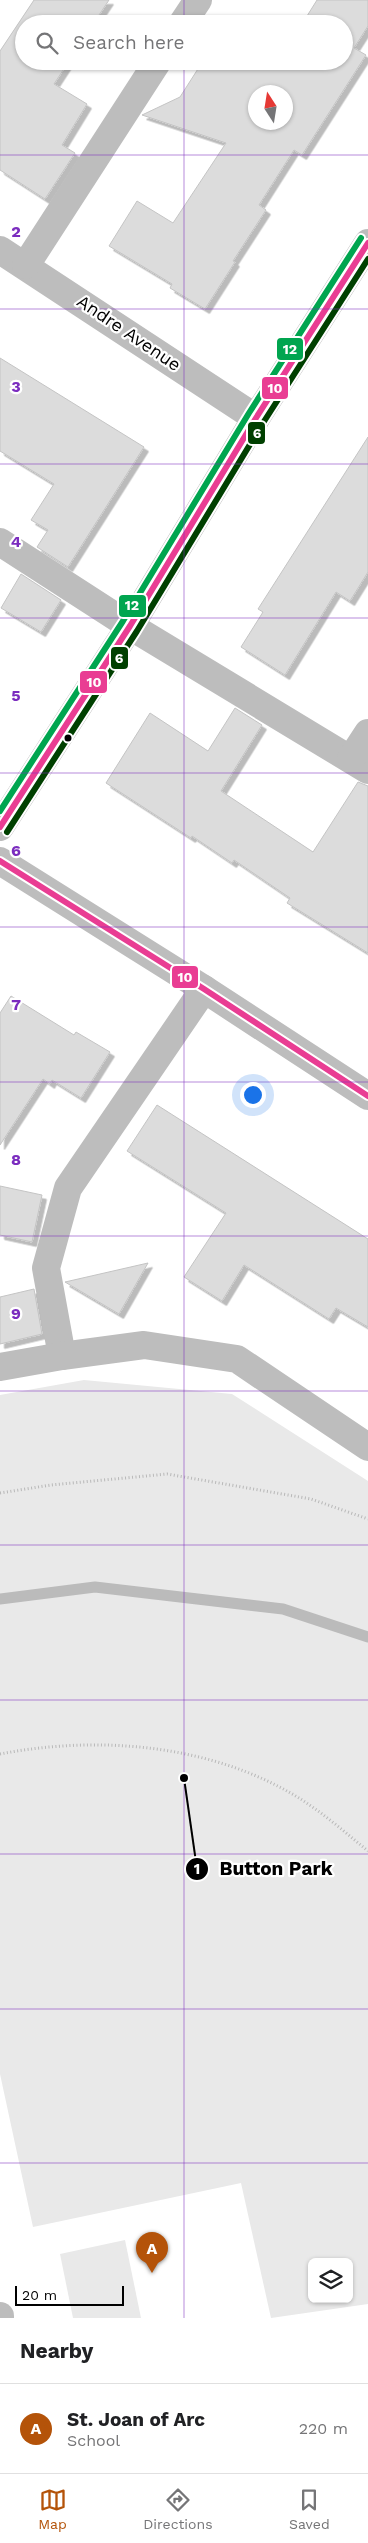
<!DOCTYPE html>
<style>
body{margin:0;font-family:"Work Sans",sans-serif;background:#f6f6f6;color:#202124}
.controls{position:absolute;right:15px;bottom:15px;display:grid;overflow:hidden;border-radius:8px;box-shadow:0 1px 4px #0004}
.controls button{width:45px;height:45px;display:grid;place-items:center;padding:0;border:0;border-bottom:1px solid #e0e0e0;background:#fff;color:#202124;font:25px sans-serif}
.compass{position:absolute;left:248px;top:85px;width:45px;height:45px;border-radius:50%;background:#fff;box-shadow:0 1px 4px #0004;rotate:348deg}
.scale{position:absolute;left:15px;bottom:12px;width:109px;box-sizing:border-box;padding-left:5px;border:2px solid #000;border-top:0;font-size:14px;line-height:18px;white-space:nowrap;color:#000;-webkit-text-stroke:4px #fff;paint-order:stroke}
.you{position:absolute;left:252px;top:1094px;width:18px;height:18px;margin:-12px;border:4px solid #fff;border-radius:50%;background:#1a73e8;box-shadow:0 0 0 8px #1a73e833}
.badge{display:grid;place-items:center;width:32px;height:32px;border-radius:50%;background:#b45309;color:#fff;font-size:16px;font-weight:700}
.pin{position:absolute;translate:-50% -41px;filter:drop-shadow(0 1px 2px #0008)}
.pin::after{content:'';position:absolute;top:26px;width:18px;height:15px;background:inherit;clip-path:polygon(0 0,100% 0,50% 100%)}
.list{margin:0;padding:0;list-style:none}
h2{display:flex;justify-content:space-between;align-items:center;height:65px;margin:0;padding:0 20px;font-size:21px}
h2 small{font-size:16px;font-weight:400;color:#757577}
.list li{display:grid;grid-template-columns:32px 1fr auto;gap:15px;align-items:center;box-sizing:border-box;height:90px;padding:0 20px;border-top:1px solid #e0e0e0}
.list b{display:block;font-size:19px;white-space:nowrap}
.list p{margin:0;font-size:16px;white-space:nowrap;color:#757577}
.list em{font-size:16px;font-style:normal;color:#757577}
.icon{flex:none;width:28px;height:28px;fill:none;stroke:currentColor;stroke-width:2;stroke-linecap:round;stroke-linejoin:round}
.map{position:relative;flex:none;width:368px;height:2318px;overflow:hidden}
.search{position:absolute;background:#fff;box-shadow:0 1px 4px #0004;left:15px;right:15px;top:15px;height:55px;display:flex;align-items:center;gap:12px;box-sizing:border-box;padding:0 18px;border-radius:28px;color:#757577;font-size:19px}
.sheet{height:155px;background:#fff}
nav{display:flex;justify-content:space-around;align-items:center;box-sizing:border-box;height:70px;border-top:1px solid #e0e0e0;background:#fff;font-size:14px;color:#757577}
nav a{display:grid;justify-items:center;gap:2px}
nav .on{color:#b45309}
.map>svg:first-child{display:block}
.green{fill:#e9e9e9;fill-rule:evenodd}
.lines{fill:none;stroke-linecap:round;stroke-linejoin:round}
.stream{stroke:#bbb;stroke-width:11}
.building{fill:#dcdcdc;stroke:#c4c4c4;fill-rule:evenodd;filter:url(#shadow)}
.path{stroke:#b8b8b8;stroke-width:3;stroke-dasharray:1 2.5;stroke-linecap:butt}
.minor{stroke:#bdbdbd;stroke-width:28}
.bus-1-casing{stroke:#fff;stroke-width:10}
.bus-2-casing{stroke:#fff;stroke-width:10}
.bus-3-casing{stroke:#fff;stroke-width:10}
.bus-1{stroke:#e93d93;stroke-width:6}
.bus-2{stroke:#004000;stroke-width:6}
.bus-3{stroke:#00a54f;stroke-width:6}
.grid{fill:none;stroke:#7b2cbf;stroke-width:1;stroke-opacity:0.55}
.bus-dot{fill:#000;stroke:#fff;stroke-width:2}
.labels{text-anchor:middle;stroke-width:4.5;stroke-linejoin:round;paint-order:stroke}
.street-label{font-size:18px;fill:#000;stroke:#fff}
.grid-label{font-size:16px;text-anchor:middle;font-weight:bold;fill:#7b2cbf;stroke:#fff;stroke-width:4.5;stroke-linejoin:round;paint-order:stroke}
.leader{fill:none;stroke:#000;stroke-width:2}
.callout-dot{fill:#000;stroke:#fff;stroke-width:2}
.mark-label{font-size:15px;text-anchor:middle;font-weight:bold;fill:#fff}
.callout-label{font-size:19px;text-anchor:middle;font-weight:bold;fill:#000;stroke:#fff;stroke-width:4.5;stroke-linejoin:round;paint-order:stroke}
.line-badge{stroke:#fff;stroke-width:2}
.badge-label{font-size:14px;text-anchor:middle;font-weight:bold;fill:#fff}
</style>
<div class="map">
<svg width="368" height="2318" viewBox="0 0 368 2318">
<defs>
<filter id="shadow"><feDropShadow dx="4.5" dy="4.5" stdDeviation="0" flood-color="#0004"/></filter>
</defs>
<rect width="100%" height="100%" fill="#fff"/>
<g class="green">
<path d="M 84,1380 L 232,1394 L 368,1481 L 368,2304 L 271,2318 L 241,2183 L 33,2227 L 0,2074 L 0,1395 ZM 312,2262 L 349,2262 L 349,2299 L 312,2299 Z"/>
<polygon points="125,2240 141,2318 73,2318 60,2254"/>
</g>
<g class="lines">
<polyline class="stream" points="0,1599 95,1587 283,1609 368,1637"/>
</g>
<g class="building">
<polygon points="34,0 109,0 93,24 24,24 24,61 69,61 54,84 87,104 62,145 75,153 45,199 0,170 0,51"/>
<path d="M 317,0 L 368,0 L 368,26 L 354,48 L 366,55 L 302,155 L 294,150 L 259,205 L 266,210 L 233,261 L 235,262 L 205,309 L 170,288 L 172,284 L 109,246 L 137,201 L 173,223 L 226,143 L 142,115 L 180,97 L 203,61 L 344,61 L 344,24 L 302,24 ZM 256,92 L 286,92 L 286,122 L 256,122 Z"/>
<polygon points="0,358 144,447 68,567 37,547 48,530 31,520 54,484 0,451"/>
<polygon points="368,437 368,572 350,601 336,592 285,675 241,647 263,612 258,609"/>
<polygon points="21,574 61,600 41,632 1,608"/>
<polygon points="235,708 262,725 221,791 313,852 358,782 368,786 368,953 287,903 290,898 234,860 232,863 192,836 191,838 106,783 150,713 208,751"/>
<polygon points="11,996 74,1035 76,1032 110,1052 81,1098 52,1080 50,1084 43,1079 0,1145 0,1013"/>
<polygon points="157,1105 368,1239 368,1327 336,1308 329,1319 244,1265 222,1301 184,1277 226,1213 127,1151"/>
<polygon points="0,1186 42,1195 32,1242 0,1235"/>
<polygon points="148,1263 119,1314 65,1282"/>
<polygon points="34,1289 42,1334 0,1344 0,1297"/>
</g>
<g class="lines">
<g class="path">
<polyline points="0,1493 51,1485 167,1474 311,1499 368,1519"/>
<path d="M 0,1754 C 99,1735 211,1744 299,1798 C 323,1813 346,1833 368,1851"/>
</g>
<g class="minor">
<polyline points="182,24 198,0"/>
<polyline points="0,250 256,418"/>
<polyline points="26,265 158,61"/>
<polyline points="0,542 130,626 368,770"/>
<polyline points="351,759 368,733"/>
<polyline points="0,827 130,626 256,418 368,243"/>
<polyline points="0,861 204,989 368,1096"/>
<polyline points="62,1356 46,1268 68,1188 204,989"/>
<polyline points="0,1367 62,1356 144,1345 237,1359 368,1447"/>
<polyline points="0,2316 0,2318"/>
</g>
<g class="bus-1-casing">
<g id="bus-1">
<polyline points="0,827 130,626 256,418 368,243"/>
<polyline points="0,861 204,989 368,1096"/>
</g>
</g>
<g class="bus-2-casing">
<polyline id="bus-2" points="7,832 137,631 263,423 368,259"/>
</g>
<g class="bus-3-casing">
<polyline id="bus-3" points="0,811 123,621 249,413 361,238"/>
</g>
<use href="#bus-1" class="bus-1"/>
<use href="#bus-2" class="bus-2"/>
<use href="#bus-3" class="bus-3"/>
</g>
<path class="grid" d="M 184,0 L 184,24M 184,61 L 184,2318M 0,155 L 368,155M 0,309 L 368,309M 0,464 L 368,464M 0,618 L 368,618M 0,773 L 368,773M 0,927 L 368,927M 0,1082 L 368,1082M 0,1236 L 368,1236M 0,1391 L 368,1391M 0,1545 L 368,1545M 0,1700 L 368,1700M 0,1854 L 368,1854M 0,2009 L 368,2009M 0,2163 L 368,2163"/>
<circle class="bus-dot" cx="68" cy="738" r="4.5"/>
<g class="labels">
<g class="street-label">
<text transform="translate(129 333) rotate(34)" y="6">Andre Avenue</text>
</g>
</g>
<g class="grid-label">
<text x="16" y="237">2</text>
<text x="16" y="392">3</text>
<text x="16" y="547">4</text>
<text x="16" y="701">5</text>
<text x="16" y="856">6</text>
<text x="16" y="1010">7</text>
<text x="16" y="1165">8</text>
<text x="16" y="1319">9</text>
</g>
<path class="leader" d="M184 1778L197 1869"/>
<g class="callout-dot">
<circle cx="184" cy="1778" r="5"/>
<circle cx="197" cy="1869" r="12"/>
</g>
<g class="mark-label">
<text x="197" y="1874">1</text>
</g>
<g class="callout-label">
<text x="276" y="1875">Button Park</text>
</g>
<g class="line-badge">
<rect x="276" y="337" width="28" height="24" rx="5" fill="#00a54f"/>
<rect x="261" y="376" width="28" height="24" rx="5" fill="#e93d93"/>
<rect x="247" y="421" width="19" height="24" rx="5" fill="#004000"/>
<rect x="118" y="594" width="29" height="24" rx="5" fill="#00a54f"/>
<rect x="110" y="646" width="19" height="24" rx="5" fill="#004000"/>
<rect x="79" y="670" width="29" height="24" rx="5" fill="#e93d93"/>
<rect x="171" y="965" width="28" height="24" rx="5" fill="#e93d93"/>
</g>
<g class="badge-label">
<text x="290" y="354">12</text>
<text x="275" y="393">10</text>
<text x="257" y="438">6</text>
<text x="132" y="610">12</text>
<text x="119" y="663">6</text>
<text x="94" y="687">10</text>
<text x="185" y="982">10</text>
</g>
</svg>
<div class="controls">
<button><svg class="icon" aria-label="layers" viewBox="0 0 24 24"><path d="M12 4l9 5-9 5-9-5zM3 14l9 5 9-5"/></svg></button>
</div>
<svg class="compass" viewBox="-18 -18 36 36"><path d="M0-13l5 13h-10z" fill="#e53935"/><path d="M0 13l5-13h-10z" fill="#757577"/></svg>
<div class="scale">20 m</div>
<div class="you"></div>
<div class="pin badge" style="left:152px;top:2273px">A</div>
<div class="search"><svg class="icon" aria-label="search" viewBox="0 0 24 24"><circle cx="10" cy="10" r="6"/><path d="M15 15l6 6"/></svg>Search here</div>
</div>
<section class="sheet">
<h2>Nearby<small></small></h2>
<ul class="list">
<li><span class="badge">A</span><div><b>St. Joan of Arc</b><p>School</p></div><em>220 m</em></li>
</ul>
</section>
<nav>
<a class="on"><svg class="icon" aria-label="map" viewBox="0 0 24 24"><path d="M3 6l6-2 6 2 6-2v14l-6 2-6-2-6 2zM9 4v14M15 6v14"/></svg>Map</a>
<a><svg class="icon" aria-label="directions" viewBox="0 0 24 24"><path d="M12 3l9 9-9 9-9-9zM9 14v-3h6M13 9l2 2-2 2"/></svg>Directions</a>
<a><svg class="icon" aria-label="saved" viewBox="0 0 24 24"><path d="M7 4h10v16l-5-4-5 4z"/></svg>Saved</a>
</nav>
